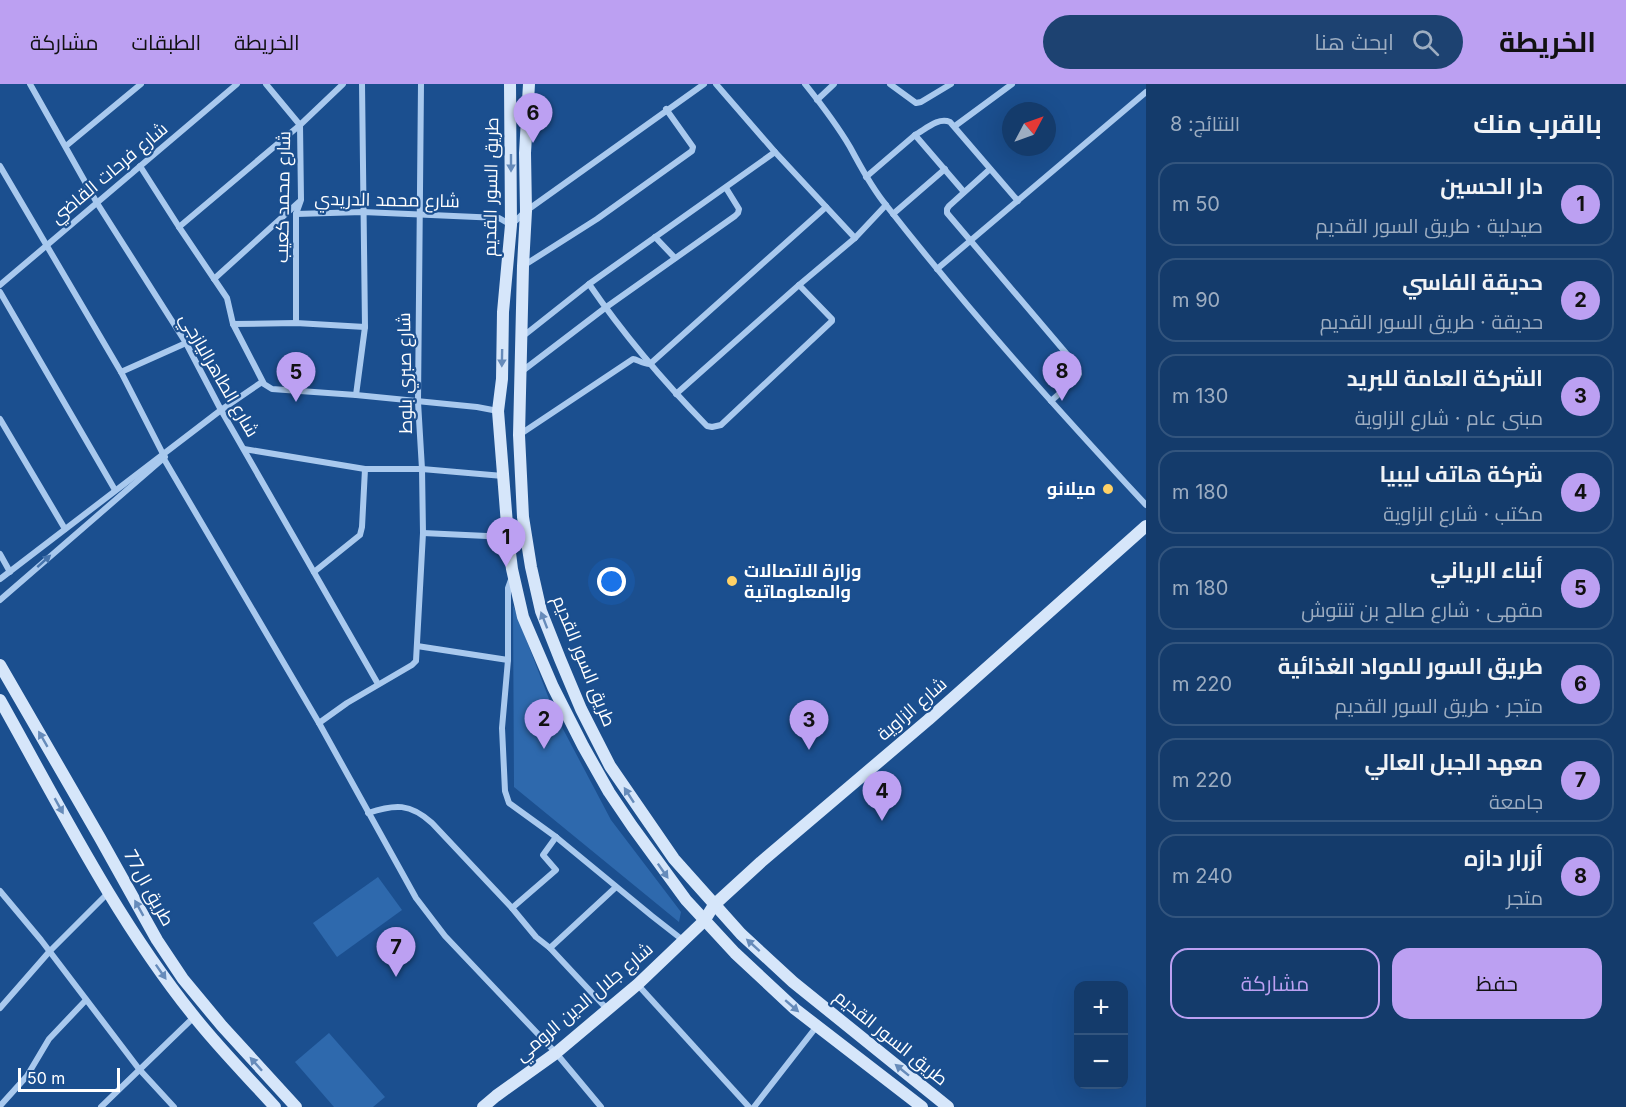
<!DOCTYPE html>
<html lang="ar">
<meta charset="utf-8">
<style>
body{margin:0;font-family:Inter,Cairo,sans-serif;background:#1d4271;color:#f1f3f6;direction:rtl}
.controls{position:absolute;right:18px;bottom:18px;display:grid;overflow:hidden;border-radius:12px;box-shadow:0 6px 24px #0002}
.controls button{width:54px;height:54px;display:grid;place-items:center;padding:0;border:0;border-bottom:2px solid #33557e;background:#143b6b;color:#f1f3f6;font:30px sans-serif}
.compass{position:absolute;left:1002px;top:18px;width:54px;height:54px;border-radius:50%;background:#143b6b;box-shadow:0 6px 24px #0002;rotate:49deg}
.scale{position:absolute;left:18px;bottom:15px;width:102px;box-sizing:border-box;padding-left:6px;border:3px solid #fff;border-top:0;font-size:16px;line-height:21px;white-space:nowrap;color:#fff;-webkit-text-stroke:4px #1b4f8f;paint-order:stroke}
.you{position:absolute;left:612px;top:498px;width:21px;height:21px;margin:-15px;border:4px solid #fff;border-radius:50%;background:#1a73e8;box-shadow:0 0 0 9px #1a73e833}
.badge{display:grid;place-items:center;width:39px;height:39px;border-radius:50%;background:#bca0f2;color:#111;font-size:20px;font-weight:700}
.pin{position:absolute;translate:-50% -50px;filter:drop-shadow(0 2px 3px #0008)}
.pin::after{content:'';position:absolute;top:32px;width:21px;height:18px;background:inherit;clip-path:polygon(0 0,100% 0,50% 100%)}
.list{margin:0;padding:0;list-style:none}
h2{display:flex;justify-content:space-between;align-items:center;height:78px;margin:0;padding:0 24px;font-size:26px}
h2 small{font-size:20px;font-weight:400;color:#9dadc1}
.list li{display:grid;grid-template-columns:39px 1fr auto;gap:18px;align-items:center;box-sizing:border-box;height:84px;margin:0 12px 12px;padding:0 12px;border:2px solid #33557e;border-radius:18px}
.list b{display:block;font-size:22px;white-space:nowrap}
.list p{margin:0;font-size:20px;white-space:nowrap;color:#9dadc1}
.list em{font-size:20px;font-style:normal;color:#9dadc1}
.actions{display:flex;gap:12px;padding:18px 24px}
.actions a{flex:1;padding:14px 0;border:2px solid #bca0f2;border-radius:18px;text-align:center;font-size:21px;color:#bca0f2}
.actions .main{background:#bca0f2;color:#111}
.icon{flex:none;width:33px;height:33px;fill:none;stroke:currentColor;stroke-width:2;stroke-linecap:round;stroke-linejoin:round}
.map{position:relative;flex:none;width:1146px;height:1023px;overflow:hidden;direction:ltr}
header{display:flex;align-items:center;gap:36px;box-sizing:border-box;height:84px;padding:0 30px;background:#bca0f2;color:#111}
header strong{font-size:28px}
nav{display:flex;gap:33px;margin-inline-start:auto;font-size:21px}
.search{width:420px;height:54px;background:#1d4271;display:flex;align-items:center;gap:15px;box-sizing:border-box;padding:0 21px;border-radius:33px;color:#9dadc1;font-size:22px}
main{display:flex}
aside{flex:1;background:#143b6b}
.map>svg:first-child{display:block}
.green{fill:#2e69ad}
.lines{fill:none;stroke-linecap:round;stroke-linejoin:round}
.street{stroke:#a9c9ee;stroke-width:6}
.secondary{stroke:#d6e6fa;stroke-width:12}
.oneway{fill:#668bba}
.oneway2{fill:#4674ac}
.poi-dot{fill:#ffd166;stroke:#1b4f8f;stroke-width:2}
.labels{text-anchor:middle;stroke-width:4.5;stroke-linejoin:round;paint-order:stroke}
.street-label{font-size:18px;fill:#fff;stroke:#1b4f8f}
.poi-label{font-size:18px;font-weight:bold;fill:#fff;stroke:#1b4f8f;text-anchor:end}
</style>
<header>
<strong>الخريطة</strong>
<div class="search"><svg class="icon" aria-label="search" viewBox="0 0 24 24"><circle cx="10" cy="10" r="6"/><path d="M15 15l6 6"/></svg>ابحث هنا</div>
<nav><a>الخريطة</a><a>الطبقات</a><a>مشاركة</a></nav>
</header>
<main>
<aside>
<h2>بالقرب منك<small>النتائج: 8</small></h2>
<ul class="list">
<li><span class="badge">1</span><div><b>دار الحسين</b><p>صيدلية · طريق السور القديم</p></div><em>50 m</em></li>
<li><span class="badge">2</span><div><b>حديقة الفاسي</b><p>حديقة · طريق السور القديم</p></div><em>90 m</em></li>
<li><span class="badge">3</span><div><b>الشركة العامة للبريد</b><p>مبنى عام · شارع الزاوية</p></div><em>130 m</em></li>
<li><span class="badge">4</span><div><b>شركة هاتف ليبيا</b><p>مكتب · شارع الزاوية</p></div><em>180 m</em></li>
<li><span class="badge">5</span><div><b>أبناء الرياني</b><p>مقهى · شارع صالح بن تنتوش</p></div><em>180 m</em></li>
<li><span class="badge">6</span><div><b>طريق السور للمواد الغذائية</b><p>متجر · طريق السور القديم</p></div><em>220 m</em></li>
<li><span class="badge">7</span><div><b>معهد الجبل العالي</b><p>جامعة</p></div><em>220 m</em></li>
<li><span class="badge">8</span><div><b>أزرار دازه</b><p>متجر</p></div><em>240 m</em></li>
</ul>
<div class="actions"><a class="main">حفظ</a><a>مشاركة</a></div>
</aside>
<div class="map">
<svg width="1146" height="1023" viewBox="0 0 1146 1023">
<rect width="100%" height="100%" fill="#1b4f8f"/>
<g class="green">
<polygon points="513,521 554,628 611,736 681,828 679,838 514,703"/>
<polygon points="378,793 402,826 337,873 313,839"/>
<polygon points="329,949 385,1013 373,1023 334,1023 295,978"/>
</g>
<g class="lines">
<g class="street">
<polyline points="30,0 97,119 186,259 221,326 378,600"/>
<polyline points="266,0 300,41 301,116 296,130 296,239"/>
<polyline points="716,0 775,68 855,154"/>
<path d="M 805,0 C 821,20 837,41 850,63 C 861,83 871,103 886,121 C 967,225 1056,324 1146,421"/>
<polyline points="890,0 916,19 921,18 951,0"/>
<polyline points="817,16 834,0"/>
<polyline points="955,42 1012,0"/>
<path d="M 915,51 C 926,45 938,33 950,38 L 1018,117"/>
<polyline points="66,62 141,0"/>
<polyline points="0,82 121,288 163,370 164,375 319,639 416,814 445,852 556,969 601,1023"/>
<polyline points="140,82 179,143 227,214 233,240 264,300 272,305 356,311 477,323 498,327"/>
<polyline points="990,85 949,122 947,125 947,129 1077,282 1079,290 1077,294 1051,317"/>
<polyline points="866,93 915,51 964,108"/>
<polyline points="296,130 363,128 499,134 511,141 526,127 704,0"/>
<polyline points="893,130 945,85"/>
<polyline points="179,143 300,41 343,0"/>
<polyline points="655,153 675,174"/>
<polyline points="523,182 597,135 692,67 693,63 666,25"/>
<polyline points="937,185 1146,8"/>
<polyline points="214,195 299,118"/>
<path d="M 589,200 C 624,251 664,298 707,342 L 712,343 L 721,341 L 832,237 L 832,235 L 799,201"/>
<polyline points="0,201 237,0"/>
<polyline points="0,208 115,406"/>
<polyline points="233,240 296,239 365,243"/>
<polyline points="522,253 589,200 775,68"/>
<polyline points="121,288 186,259"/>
<polyline points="521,288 605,224 735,132 738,129 739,125 726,104"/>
<polyline points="676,310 799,201 855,154 886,121"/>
<polyline points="356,311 365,243 362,0"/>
<polyline points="0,335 65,445"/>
<path d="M 519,351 L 633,275 C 637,275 642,280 650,280 L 826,123"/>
<polyline points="244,365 365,385 422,385 503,392"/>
<polyline points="423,449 508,453"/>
<polyline points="0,470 10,488"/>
<polyline points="314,488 360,451 362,443 365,385"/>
<polyline points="512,493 508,504 508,576 502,644 505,707 509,719 556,753 652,832 684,857"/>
<polyline points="0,495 221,326 262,298"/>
<polyline points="0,516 165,373"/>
<polyline points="417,562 508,576"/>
<polyline points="319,639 347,619 412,581 416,577 423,449 422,385 418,318 421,0"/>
<path d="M 368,729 C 395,720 410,719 432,739 L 512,824 L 536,853 L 550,864 L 607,925"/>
<polyline points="0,807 41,856 139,985 174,1023"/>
<polyline points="512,824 556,786 543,771 556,753"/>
<polyline points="550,864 616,803"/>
<polyline points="638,901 749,1023"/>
<polyline points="0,924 49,868 108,809"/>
<polyline points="0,1022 27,992 49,955 86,916"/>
<polyline points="101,1023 194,933"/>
<polyline points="754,1023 817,942"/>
</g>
<g class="secondary">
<polyline points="510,0 511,141 503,228 502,295 498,327 508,453 512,485 523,533 553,603 583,662 609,708 632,742 686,816 735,869 795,925 922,1023"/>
<polyline points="529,0 525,69 526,127 523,182 519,351 523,433 531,483 541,527 560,575 581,625 610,682 674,775 741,850 793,898 948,1023"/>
<polyline points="0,581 100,754 157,856 183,895 222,942 296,1023"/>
<path d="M 0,616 C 60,723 116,835 193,931 C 218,963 248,993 275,1023"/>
<polyline points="483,1023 496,1012 556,969 638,900 704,837 714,821 761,778 928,636 1146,442"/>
</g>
</g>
<defs><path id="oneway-solid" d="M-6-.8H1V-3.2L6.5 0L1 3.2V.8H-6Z" transform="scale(1.5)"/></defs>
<g class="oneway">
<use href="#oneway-solid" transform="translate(511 79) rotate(90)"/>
<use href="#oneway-solid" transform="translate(502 274) rotate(91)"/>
<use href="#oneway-solid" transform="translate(544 536) rotate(-111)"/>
<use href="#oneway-solid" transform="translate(43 655) rotate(-120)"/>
<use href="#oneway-solid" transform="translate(629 711) rotate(-123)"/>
<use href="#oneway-solid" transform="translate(59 722) rotate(61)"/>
<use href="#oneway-solid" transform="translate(663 787) rotate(55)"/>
<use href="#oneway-solid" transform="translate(139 824) rotate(-119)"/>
<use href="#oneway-solid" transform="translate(753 861) rotate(-138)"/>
<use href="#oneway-solid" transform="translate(161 888) rotate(55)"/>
<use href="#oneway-solid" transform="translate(792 922) rotate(41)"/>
<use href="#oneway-solid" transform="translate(256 980) rotate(-132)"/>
<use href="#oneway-solid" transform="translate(902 986) rotate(-141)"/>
</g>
<use class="oneway2" href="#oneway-solid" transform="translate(44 477) rotate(-42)"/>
<g class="poi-dot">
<circle cx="1108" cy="405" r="6"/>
<circle cx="732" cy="497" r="6"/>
</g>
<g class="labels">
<g class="street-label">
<text transform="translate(109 89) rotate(-40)" y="6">شارع فرحات القاضي</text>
<text transform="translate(491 103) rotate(-89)" y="6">طريق السور القديم</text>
<text transform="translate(283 113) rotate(-89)" y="6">شارع محمد كعيب</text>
<text transform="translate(387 116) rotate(1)" y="6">شارع محمد الدريدي</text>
<text transform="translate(405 289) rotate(-91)" y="6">شارع صبري بلوط</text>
<text transform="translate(219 291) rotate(60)" y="6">شارع الطاهراليازجي</text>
<text transform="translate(584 577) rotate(68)" y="6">طريق السور القديم</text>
<text transform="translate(912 625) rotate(-41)" y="6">شارع الزاوية</text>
<text transform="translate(149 804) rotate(61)" y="6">طريق ال77</text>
<text transform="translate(584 918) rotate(-40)" y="6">شارع جلال الدين الرومي</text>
<text transform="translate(891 954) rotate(39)" y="6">طريق السور القديم</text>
</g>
<g class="poi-label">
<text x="1096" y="411">ميلانو</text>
<text x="744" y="493" text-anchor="start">وزارة الاتصالات<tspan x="744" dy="21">والمعلوماتية</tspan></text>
</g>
</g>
</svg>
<div class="controls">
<button>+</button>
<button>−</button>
</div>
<svg class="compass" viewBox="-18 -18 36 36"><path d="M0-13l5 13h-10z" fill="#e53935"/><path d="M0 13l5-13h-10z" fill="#9dadc1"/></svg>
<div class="scale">50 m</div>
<div class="you"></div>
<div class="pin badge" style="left:506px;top:483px">1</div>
<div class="pin badge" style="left:544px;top:665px">2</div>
<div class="pin badge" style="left:809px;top:666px">3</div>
<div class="pin badge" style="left:882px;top:737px">4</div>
<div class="pin badge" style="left:296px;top:318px">5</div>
<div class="pin badge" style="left:533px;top:59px">6</div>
<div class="pin badge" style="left:396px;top:893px">7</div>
<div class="pin badge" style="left:1062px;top:317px">8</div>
</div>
</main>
